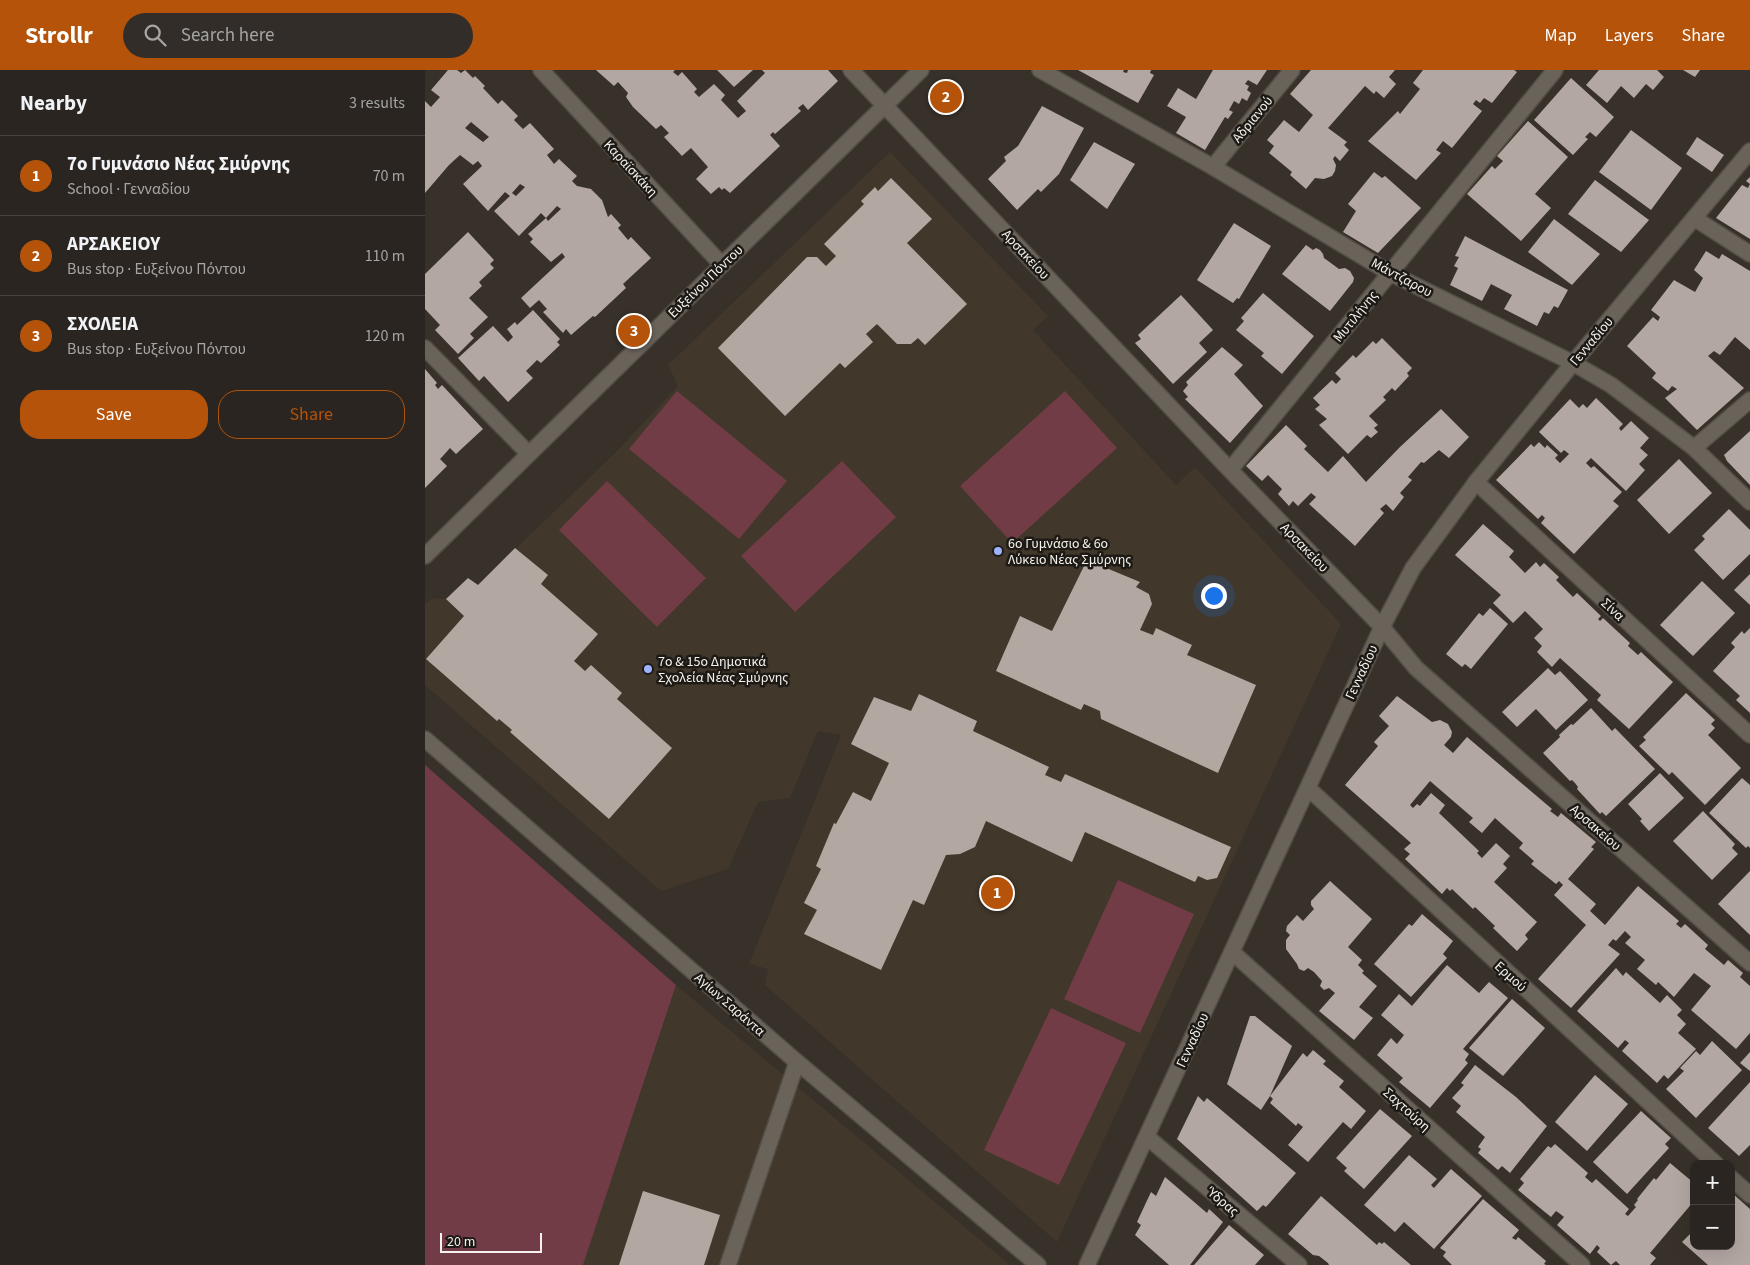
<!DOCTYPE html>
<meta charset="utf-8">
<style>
body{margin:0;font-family:"Source Sans 3",sans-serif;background:#322d29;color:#f1f3f6}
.controls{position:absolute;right:15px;bottom:15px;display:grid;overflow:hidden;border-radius:10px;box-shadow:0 5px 20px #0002}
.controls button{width:45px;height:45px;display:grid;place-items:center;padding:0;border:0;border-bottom:1px solid #46423e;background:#2a2520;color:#f1f3f6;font:25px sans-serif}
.scale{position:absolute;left:15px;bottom:12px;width:102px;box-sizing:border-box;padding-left:5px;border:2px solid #f5f1ec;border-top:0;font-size:14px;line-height:18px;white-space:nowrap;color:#f5f1ec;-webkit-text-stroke:4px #1d1a16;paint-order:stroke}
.you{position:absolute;left:788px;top:525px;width:18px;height:18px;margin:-12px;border:4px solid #fff;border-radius:50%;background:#1a73e8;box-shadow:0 0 0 8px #1a73e833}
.badge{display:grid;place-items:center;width:32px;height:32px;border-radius:50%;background:#b45309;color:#fff;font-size:16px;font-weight:700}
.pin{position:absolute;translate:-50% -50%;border:2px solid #fff;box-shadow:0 1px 5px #0006}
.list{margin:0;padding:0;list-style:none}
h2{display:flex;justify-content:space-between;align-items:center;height:65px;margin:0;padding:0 20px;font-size:21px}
h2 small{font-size:16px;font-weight:400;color:#a5a5a5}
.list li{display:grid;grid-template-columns:32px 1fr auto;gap:15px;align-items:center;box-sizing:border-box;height:80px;padding:0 20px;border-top:1px solid #46423e}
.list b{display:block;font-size:19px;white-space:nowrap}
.list p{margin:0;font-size:16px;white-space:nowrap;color:#a5a5a5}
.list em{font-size:16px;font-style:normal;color:#a5a5a5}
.actions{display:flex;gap:10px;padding:15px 20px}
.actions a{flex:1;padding:11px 0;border:1px solid #b45309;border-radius:20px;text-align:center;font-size:18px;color:#b45309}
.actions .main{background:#b45309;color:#fff}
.icon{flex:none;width:28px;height:28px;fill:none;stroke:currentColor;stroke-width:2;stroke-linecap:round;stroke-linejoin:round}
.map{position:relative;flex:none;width:1325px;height:1195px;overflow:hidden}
header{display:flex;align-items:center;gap:30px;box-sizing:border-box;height:70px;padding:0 25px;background:#b45309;color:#fff}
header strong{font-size:24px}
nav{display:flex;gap:28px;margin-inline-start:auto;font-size:18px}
.search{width:350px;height:45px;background:#322d29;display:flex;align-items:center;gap:12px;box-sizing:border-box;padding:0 18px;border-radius:28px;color:#a5a5a5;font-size:19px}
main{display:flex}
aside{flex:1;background:#2a2520}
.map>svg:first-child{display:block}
.built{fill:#41372a}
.green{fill:#713c46}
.building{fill:#b3a7a2;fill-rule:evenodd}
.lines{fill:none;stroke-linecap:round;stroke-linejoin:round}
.minor-casing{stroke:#524d46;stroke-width:18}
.minor{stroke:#6a635a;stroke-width:15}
.poi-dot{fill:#9db4fd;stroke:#1d1a16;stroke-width:2}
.labels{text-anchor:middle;stroke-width:5;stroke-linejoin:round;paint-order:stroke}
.street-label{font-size:14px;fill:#f5f1ec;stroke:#1d1a16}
.poi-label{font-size:14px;fill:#f5f1ec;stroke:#1d1a16;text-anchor:start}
</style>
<header>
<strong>Strollr</strong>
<div class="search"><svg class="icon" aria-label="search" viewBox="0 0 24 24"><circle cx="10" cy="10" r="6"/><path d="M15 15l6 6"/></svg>Search here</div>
<nav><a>Map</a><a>Layers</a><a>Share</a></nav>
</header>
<main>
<aside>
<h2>Nearby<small>3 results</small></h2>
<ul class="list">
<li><span class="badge">1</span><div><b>7ο Γυμνάσιο Νέας Σμύρνης</b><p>School · Γενναδίου</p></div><em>70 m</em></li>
<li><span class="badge">2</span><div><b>ΑΡΣΑΚΕΙΟΥ</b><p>Bus stop · Ευξείνου Πόντου</p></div><em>110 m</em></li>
<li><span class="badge">3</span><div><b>ΣΧΟΛΕΙΑ</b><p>Bus stop · Ευξείνου Πόντου</p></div><em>120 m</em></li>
</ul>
<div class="actions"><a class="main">Save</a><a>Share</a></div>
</aside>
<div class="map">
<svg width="1325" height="1195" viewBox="0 0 1325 1195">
<rect width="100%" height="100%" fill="#38312a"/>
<g class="built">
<polygon points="465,82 623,246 608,260 751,415 770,397 916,554 632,1172 340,915 343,899 324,894 416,665 393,661 365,728 333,732 303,799 236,821 0,615 0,534 7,528 21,529 43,508 53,515 190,383 253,316 243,295"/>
<polygon points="251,915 585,1195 158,1195"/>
</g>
<g class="green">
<polygon points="252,321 362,411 314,469 204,379"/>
<polygon points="640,321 692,378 587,473 535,416"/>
<polygon points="417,391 471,447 370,542 316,486"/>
<polygon points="182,411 281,508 232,557 134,460"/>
<polygon points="0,695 251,915 158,1195 0,1195"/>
<polygon points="693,810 769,844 715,963 639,929"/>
<polygon points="626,938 701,973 634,1115 559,1080"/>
</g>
<g class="building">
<path d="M 23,0 L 32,0 L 36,3 L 40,0 L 48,8 L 50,6 L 60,16 L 58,18 L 73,34 L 77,30 L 93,46 L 89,50 L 98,59 L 105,53 L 129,79 L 122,85 L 129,94 L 134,89 L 152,106 L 147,111 L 152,116 L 166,119 L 177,130 L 183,147 L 186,144 L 196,155 L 193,158 L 203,170 L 206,167 L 226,188 L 198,214 L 201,218 L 170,247 L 168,246 L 146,265 L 141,259 L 138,263 L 118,242 L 122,239 L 114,230 L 105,238 L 96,228 L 140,187 L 137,183 L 126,192 L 105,172 L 108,169 L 103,164 L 121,148 L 123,151 L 136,139 L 132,136 L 121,148 L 116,143 L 94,166 L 69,141 L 85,126 L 80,122 L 63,141 L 38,114 L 57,96 L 53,91 L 48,95 L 35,85 L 24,95 L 0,123 L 0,31 L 6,37 L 15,27 L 6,20 ZM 46,52 L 64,67 L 58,72 L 40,58 ZM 95,114 L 100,117 L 91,126 L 87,123 Z"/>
<polygon points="171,0 250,0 248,2 253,6 257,2 272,19 269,22 274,27 289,14 300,25 296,30 313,48 321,41 312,31 340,3 337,0 403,0 413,11 383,40 378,34 373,38 376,41 350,64 348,62 345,65 355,76 305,123 299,118 297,120 294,117 286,124 271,109 283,97 266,78 257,86 239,67 244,63 236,55 231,59 208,37 201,27 203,23 193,12 189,16"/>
<polygon points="292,0 328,0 309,17"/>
<polygon points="653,0 699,0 698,2 702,3 703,0 726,0 725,3 729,5 713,33"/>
<polygon points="788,0 842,0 832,15 823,10 820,14 824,16 822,20 826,23 822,31 817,28 814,34 809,31 804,40 808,42 803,49 800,47 780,80 751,63 761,47 742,36 753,18 771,29"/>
<polygon points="886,0 970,0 964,7 971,14 959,28 951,21 949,24 940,16 903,58 922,72 919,75 924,80 915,91 910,86 908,89 911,95 910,101 907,106 899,109 890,108 881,119 865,105 867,102 844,83 849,76 842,70 859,50 874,62 888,45 865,24"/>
<polygon points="998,0 1089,0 1092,2 1067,33 1059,28 1055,33 1051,30 1048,34 1057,41 1027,78 1018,71 1011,80 1016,83 991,110 943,71 973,41 975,44 995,19 988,13"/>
<polygon points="1174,0 1232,0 1239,7 1228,20 1221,14 1209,28 1196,16 1182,33 1161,15"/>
<polygon points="1258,0 1275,0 1270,7"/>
<polygon points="1146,8 1189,47 1171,67 1165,62 1160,67 1163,69 1148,85 1109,50"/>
<polygon points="617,36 659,58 634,104 616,122 613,119 592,140 563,109 581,91 579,87 593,76"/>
<polygon points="1103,51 1143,87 1110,124 1126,138 1096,171 1042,124 1067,96 1070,99 1078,91 1072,86"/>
<polygon points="1206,60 1257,98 1226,140 1174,102"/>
<polygon points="1272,67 1299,85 1287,102 1261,84"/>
<polygon points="669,72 710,94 682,139 645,110"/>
<polygon points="949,102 957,108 960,106 996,138 953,183 918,162 931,141 923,134"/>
<polygon points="1325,107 1325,169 1291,148 1317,115 1323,118 1325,114 1321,111"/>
<polygon points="466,108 507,149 482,173 542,234 500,275 493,268 486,274 472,274 452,254 441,264 448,272 420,298 415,293 360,346 293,278 382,187 392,187 401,196 411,186 399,174 439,134 436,131 450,117 453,121"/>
<polygon points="1170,110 1224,150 1196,182 1143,144"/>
<polygon points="1129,149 1175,184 1147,215 1103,182"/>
<polygon points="809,153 846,176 814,229 812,228 808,233 772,210"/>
<polygon points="43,162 69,190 65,194 69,198 54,212 57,216 44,228 63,247 45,264 49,268 33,284 10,260 15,255 0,239 0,204"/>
<polygon points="1040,166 1143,220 1133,238 1129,236 1124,244 1119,242 1112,256 1079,239 1087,225 1066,214 1057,231 1025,215 1033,198 1029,196 1034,187 1030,186"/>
<polygon points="881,175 888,180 891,178 895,180 898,184 899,188 914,199 920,198 925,201 929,208 928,212 905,241 857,204"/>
<polygon points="1281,181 1294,189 1297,184 1325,201 1325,280 1310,267 1295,285 1289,281 1283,286 1319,318 1272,360 1240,328 1252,319 1247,316 1243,321 1227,308 1231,303 1202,276 1228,247 1233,251 1235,247 1226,240 1249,210 1270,222 1278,208 1269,200"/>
<polygon points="838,223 889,266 857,304 836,286 839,283 811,260 819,251 816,248"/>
<polygon points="756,225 788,260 774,273 782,282 748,314 710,273 716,269 713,265"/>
<polygon points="108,240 135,269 132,272 135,275 116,293 112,290 101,301 108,308 83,332 59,306 54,311 33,288 68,256 83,272 88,267 82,259 90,252 92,255"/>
<polygon points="957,268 987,298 982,303 984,306 970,321 967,318 958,327 961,330 944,346 953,355 949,358 953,362 946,368 942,365 923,384 894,355 902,349 890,339 895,335 888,328 907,310 911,314 916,309 910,303 928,285 931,288 948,271 951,274"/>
<polygon points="797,277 818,295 809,304 838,336 805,373 760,329 763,327 758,321 763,315 761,312"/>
<polygon points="0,299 12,313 10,315 13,319 17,315 58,359 31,384 25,378 17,387 15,389 22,396 0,418"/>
<polygon points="1171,328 1198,354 1194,358 1196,361 1206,351 1224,368 1215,378 1223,385 1214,394 1220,400 1201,421 1166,388 1161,393 1166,398 1169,396 1197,422 1188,431 1194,436 1149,484 1116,453 1120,448 1117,445 1113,449 1071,410 1106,374 1109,377 1114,372 1120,378 1122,375 1133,385 1130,388 1135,393 1144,384 1139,380 1136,383 1114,362 1145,329 1154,338 1158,334 1162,338"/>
<polygon points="1016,339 1044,367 1024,388 1014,380 999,393 996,392 983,407 987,410 975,423 979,427 968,441 961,434 955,439 959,443 930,476 884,434 891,427 886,423 873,436 868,431 864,436 853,424 857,419 843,405 837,411 821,396 861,355 882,376 879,379 903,402 918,386 941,412 975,377"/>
<polygon points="1325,361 1325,415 1302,391 1299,385"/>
<polygon points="1254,389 1287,423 1244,464 1212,430"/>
<polygon points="1304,439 1325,460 1325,484 1298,510 1269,480 1280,469 1277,466"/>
<polygon points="1058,454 1089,481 1084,487 1100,503 1111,492 1115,497 1119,493 1134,507 1131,510 1148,527 1152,523 1176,546 1173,549 1175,551 1178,548 1205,573 1203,576 1213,585 1216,582 1248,612 1204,659 1172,630 1176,625 1135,588 1127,597 1112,582 1117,576 1109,568 1118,559 1100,541 1088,553 1068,533 1076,525 1030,485"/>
<polygon points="90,478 123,505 116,514 173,564 149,591 160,601 166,595 197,623 192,629 247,678 184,749 85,662 87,660 74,649 72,651 1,589 39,546 21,529 43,508 53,515"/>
<polygon points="662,490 715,512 711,517 724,524 727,534 715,560 728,565 731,558 767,575 762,585 831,615 793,703 676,649 675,641 659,634 656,640 571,601 595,546 627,561"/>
<polygon points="1325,504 1325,535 1309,520"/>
<polygon points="1277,511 1310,543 1268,586 1235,555"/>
<polygon points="1065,538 1083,554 1046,599 1040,594 1037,597 1021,584 1054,543 1058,546"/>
<polygon points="1325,558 1325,643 1311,630 1315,626 1288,601 1310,577 1306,573 1317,561 1319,564"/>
<polygon points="1123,598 1130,605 1135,601 1163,630 1131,660 1111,639 1092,657 1077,642"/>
<polygon points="1261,623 1290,650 1286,654 1290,658 1283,665 1316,698 1280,735 1247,702 1244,705 1214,676 1221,670 1218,667"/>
<polygon points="494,624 552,651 548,661 624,697 620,705 636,712 640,704 806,777 792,808 782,810 773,806 770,812 660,762 647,792 561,751 550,777 535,784 521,785 499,835 488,830 456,900 379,864 392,840 379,833 396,799 391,796 409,753 411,754 428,722 446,731 464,693 426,674 449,627 486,641"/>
<polygon points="972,626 1007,652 1015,650 1023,654 1027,662 1026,667 1019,675 1028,683 1042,667 1127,739 1125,741 1133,747 1136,743 1171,772 1166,777 1169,779 1143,809 1171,834 1165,841 1180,855 1213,816 1254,851 1251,854 1256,858 1260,854 1283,875 1280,879 1299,895 1303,890 1318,903 1315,907 1325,916 1325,963 1311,979 1266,940 1286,916 1269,903 1249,927 1233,912 1231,915 1212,899 1220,890 1200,873 1206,867 1200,861 1191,871 1188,869 1183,875 1195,884 1146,938 1113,909 1161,855 1129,825 1138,815 1134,811 1131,814 1106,794 1109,791 1094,778 1098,773 1070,748 1057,763 1044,752 1048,748 1005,711 985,735 988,738 992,734 995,736 1006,723 1020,735 1014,743 1054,781 1052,783 1057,788 1071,773 1085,786 1078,794 1082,798 1069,812 1112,852 1100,865 1103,869 1092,881 1068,858 1070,856 1050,837 1048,839 1027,819 1025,821 1022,818 1017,824 980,789 985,784 979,779 986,773 920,715 953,676 949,672 964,656 954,646"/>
<polygon points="1166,638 1187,661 1190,658 1230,699 1181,746 1177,742 1175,744 1152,719 1153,717 1150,713 1147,710 1145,711 1118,683 1135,667 1134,665 1146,654 1148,655"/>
<polygon points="1235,703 1259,728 1224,761 1215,751 1217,749 1203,734"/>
<polygon points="1317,708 1325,715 1325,778 1323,776 1321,778 1284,743"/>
<polygon points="1278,741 1310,774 1307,778 1313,784 1287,810 1248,771"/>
<polygon points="1325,801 1325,865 1293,834"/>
<polygon points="905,811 947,849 923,877 937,890 933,895 939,901 937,903 952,916 934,937 948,948 929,970 894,941 910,923 904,918 899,920 895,916 897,911 889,902 883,898 879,901 874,899 872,894 861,879 861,870 865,865 861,861 862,856 872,845 878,851 889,839 886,835 886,831"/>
<polygon points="997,844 1028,871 1018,884 1022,888 986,927 949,894 984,854 987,856"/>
<polygon points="1022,895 1054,923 1064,912 1083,928 1038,979 1044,984 1040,990 1043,993 1005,1038 974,1012 978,1008 952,985 966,968 972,974 979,965 956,945 974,924 987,936"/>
<polygon points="1191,898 1198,906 1201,902 1235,933 1242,925 1257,940 1252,945 1261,954 1253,963 1271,979 1243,1009 1239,1005 1232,1013 1197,981 1204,973 1200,970 1193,978 1152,941"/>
<polygon points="1087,929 1120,958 1078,1006 1044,978"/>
<polygon points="825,946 830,946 867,976 845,1026 836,1040 802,1014"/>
<polygon points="1287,971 1317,1000 1271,1048 1241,1019 1259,1001 1255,998 1271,981 1275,985"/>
<polygon points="888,980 901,991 898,994 919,1011 914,1017 941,1041 926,1059 918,1052 883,1092 863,1075 878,1057 873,1053 871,1056 845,1033 848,1029 845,1026 878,983 882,987"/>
<polygon points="1325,982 1325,1001 1315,993"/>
<polygon points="1050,995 1091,1027 1122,1056 1085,1103 1077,1096 1073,1100 1053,1083 1056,1079 1053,1077 1060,1067 1031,1042 1036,1036 1027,1028 1039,1015 1036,1013"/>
<polygon points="1170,1005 1203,1034 1162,1081 1130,1052"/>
<polygon points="1325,1012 1325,1075 1314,1086 1283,1058"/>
<polygon points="773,1026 779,1032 782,1028 871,1103 841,1137 838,1135 832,1141 752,1069"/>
<polygon points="955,1039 987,1066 939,1119 919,1101 922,1098 911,1088"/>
<polygon points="1216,1041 1246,1068 1240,1074 1244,1078 1202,1124 1168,1092"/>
<polygon points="1130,1074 1163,1103 1160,1107 1167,1113 1171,1109 1204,1139 1200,1144 1203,1146 1211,1137 1209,1135 1213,1130 1212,1129 1229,1108 1231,1110 1245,1093 1269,1113 1269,1131 1225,1183 1231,1188 1225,1195 1195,1195 1191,1191 1186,1195 1172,1182 1175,1178 1172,1175 1165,1184 1132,1155 1139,1147 1134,1143 1131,1141 1126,1147 1093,1120 1099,1113 1095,1109 1123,1076 1126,1078"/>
<polygon points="984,1085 1012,1109 1006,1115 1009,1118 1026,1099 1057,1126 1009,1179 979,1152 970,1162 939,1135"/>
<polygon points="740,1107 782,1143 784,1139 798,1152 765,1195 744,1195 710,1165 716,1155 712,1152 726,1122 731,1126"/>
<polygon points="218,1121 295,1145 279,1195 194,1195"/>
<polygon points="1306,1122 1325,1139 1325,1195 1283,1195 1257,1172 1269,1160 1269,1176 1306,1176"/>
<polygon points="896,1126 952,1175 954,1172 957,1174 959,1172 986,1195 904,1195 903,1193 894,1186 888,1185 863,1164"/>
<polygon points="1058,1129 1094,1160 1087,1168 1091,1170 1093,1167 1121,1191 1119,1194 1121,1195 1027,1195 1018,1186 1021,1182 1015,1178"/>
<polygon points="804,1155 839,1185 830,1195 769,1195"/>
</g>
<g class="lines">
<g class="minor-casing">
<g id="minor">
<polyline points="116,0 297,195"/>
<polyline points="426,0 805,400 957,557 991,598 1325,893"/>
<polyline points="615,0 788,97 965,203 1148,293 1186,315 1269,378 1325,432"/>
<polyline points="788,97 867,0"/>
<polyline points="1269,148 1325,184"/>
<polyline points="0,278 104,384"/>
<polyline points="1269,378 1325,330"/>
<polyline points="805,400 1130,0"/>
<polyline points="1051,412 1325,665"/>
<polyline points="0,486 496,0"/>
<polyline points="0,669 372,992 613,1195"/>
<polyline points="883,718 1291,1094"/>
<polyline points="807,882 1157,1195"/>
<polyline points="722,1067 874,1195"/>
<polyline points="1306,1108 1325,1125"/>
<polyline points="303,1195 372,992"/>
<polyline points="662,1195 957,557 988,498 1051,412 1148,293 1325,81"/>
</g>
</g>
<use href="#minor" class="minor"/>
</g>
<g class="poi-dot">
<circle cx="573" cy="481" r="5"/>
<circle cx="223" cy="599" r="5"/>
</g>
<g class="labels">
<g class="street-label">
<text transform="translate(827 49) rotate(-51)" y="5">Αδριανού</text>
<text transform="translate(206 98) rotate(47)" y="5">Καραϊσκάκη</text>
<text transform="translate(601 184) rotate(47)" y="5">Αρσακείου</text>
<text transform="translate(977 207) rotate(28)" y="5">Μάντζαρου</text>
<text transform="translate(280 211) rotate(-44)" y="5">Ευξείνου Πόντου</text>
<text transform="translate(930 246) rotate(-51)" y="5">Μυτιλήνης</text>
<text transform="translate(1166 271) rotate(-50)" y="5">Γενναδίου</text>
<text transform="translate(880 477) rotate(46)" y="5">Αρσακείου</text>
<text transform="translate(1188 539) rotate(43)" y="5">Σίνα</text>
<text transform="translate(936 602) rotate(-65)" y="5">Γενναδίου</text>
<text transform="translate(1171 757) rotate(41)" y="5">Αρσακείου</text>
<text transform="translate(1086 906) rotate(42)" y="5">Ερμού</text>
<text transform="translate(305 934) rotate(41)" y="5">Αγίων Σαράντα</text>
<text transform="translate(767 970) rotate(-65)" y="5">Γενναδίου</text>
<text transform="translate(982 1039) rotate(42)" y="5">Σαχτούρη</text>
<text transform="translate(798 1131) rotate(40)" y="5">Ύδρας</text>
</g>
<g class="poi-label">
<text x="583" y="478">6ο Γυμνάσιο &amp; 6ο<tspan x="583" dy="16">Λύκειο Νέας Σμύρνης</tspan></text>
<text x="233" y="596">7ο &amp; 15ο Δημοτικά<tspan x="233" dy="16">Σχολεία Νέας Σμύρνης</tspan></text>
</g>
</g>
</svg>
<div class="controls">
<button>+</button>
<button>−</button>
</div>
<div class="scale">20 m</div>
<div class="you"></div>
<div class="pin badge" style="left:572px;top:823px">1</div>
<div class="pin badge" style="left:521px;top:27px">2</div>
<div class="pin badge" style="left:209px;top:261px">3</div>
</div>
</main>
